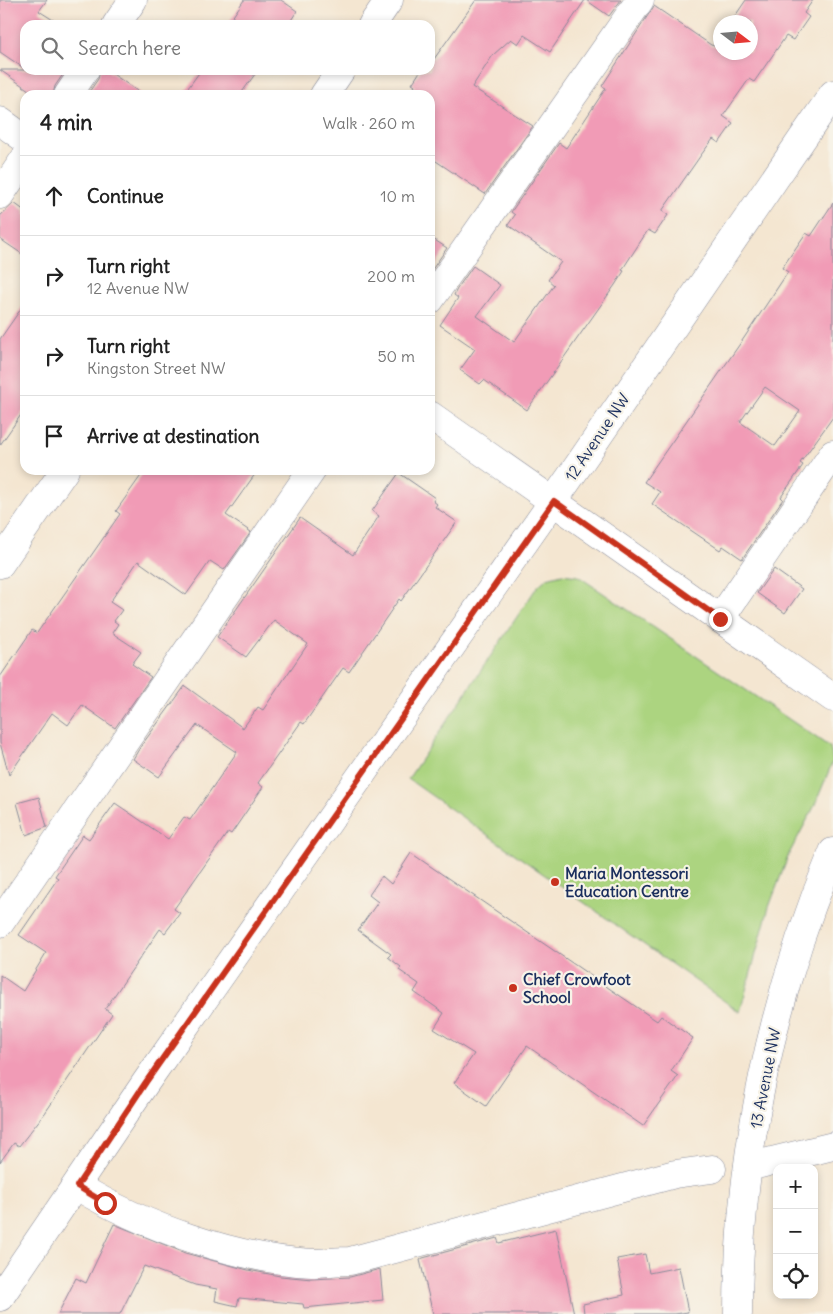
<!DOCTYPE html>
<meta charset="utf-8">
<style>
body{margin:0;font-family:Delius,sans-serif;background:#f2f2f2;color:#222}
.controls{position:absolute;right:15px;bottom:15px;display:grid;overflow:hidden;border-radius:10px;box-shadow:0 2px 8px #0003}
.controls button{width:45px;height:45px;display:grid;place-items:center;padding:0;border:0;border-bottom:1px solid #e0e0e0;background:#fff;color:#222;font:25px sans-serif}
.compass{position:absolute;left:713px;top:15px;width:45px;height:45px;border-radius:50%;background:#fff;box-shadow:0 2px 8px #0003;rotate:106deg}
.stop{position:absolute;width:15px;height:15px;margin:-11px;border:4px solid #c8321e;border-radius:50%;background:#fff}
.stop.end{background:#c8321e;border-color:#fff;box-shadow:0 1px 5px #0008}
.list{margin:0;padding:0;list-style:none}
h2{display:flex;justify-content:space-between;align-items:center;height:65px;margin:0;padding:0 20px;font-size:21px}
h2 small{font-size:16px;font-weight:400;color:#767676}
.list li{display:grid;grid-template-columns:32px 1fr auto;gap:15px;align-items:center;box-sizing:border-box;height:80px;padding:0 20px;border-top:1px solid #e0e0e0}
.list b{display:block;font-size:19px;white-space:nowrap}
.list p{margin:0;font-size:16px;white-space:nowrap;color:#767676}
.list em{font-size:16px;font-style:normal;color:#767676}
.icon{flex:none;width:28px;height:28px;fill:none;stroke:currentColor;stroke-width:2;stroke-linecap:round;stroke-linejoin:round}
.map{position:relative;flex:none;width:833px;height:1314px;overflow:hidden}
.search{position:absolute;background:#fff;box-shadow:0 2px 8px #0003;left:20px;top:20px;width:415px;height:55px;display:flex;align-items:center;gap:12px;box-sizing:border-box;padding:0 18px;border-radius:15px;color:#767676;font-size:19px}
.panel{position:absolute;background:#fff;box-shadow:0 2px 8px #0003;left:20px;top:90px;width:415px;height:385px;border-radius:15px}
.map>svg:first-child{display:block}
.green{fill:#acd480;stroke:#64826f}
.building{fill:#f19bb6;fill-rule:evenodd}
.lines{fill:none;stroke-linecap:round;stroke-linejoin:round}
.minor-casing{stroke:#888a98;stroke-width:29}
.minor{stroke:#fff;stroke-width:28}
.route{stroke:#c8321e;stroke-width:6}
.poi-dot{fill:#c8321e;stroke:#f7f3e8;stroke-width:2}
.labels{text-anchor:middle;stroke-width:4.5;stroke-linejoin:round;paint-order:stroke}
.street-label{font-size:16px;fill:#1b2f5e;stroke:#f7f3e8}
.poi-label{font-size:16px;font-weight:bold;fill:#1b2f5e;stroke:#f7f3e8;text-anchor:start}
</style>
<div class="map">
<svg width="833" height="1314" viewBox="0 0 833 1314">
<rect width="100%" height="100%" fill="#f7f3e8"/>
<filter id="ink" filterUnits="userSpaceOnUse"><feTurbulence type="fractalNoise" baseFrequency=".02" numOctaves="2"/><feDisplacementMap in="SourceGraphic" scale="10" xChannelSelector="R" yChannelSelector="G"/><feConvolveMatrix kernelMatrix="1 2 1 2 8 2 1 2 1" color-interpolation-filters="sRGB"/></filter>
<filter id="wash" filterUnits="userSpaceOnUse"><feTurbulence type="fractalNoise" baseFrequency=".0096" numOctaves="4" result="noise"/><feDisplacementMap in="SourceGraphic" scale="20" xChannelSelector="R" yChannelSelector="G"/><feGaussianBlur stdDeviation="1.12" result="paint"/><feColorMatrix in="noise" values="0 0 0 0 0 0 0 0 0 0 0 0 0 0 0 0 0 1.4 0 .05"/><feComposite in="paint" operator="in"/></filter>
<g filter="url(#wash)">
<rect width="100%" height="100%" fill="#f4e6d1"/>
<polygon class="green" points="562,574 578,576 830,747 833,761 814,807 789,854 769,907 740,1012 408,779 537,587 547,578"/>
<g id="blocks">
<g class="building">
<polygon points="0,0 47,0 39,11 61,25 25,25 25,69 0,52"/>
<polygon points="244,0 281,0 297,11 288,25 227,25"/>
<polygon points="476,0 585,0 550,52 524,35 518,44 511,39 493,55 472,87 533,126 485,194 430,157 430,95 409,95 415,86 412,84 421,70 430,70 430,57 434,59"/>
<polygon points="586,0 621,0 609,16"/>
<polygon points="746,0 813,0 804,13 809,17 793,40 786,36 754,82 749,79 723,116 733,123 719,143 713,139 701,155 662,211 668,215 655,234 648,230 622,270 624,271 615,285 527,410 484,380 480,384 460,370 475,349 440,325 458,298 454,295 457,289 473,266 500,285 477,316 514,342 554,285 548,280 561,262 508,225 515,215 511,212 559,143 566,148 606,88 602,86 654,6 711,45 715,46 720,37 720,52 750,52 750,22 731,22"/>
<polygon points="0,70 66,70 55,86 53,95 36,95"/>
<polygon points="100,70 107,70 143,95 87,95 98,79"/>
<polygon points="201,70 258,70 240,95 183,95"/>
<polygon points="14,203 25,211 25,256 0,239 0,216"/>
<path d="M 833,203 L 833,417 L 800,463 L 803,465 L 781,497 L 783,499 L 742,559 L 723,546 L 720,550 L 652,504 L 660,492 L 644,482 L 744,338 L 788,272 L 782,268 L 806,233 L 811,236 ZM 765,387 L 800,411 L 775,446 L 740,422 Z"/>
<polygon points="430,237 447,248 431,271 430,270"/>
<polygon points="25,303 25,409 0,445 0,339"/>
<polygon points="145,470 258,470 226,515 251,532 224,570 210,561 186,595 138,561 110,602 122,610 114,621 118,624 112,633 141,652 132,664 151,677 115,728 82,705 68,725 52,713 9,775 0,743 0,677 32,630 37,633 95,550 120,514 116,511"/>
<polygon points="399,473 435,498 433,501 437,504 435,507 457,522 401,601 399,599 349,672 343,668 304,724 301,722 258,783 263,787 231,834 228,832 174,909 180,913 165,933 160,929 105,1009 112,1014 45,1113 19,1146 14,1143 0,1162 0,975 23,991 46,953 19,935 58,878 55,876 83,835 89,839 115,803 168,839 184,817 190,820 237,752 197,725 159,777 133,759 141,746 185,686 243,728 258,707 263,710 308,644 274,620 246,657 217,637 300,518 353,555 379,516 372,511"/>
<polygon points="774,569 802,589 785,613 757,593"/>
<polygon points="39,797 47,827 26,835 17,803"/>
<polygon points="411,853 657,1021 661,1016 693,1038 671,1071 678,1076 643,1126 527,1046 486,1106 454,1083 474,1054 434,1029 444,1013 414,992 419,984 399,970 401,967 388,957 391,954 358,930 378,902 369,895 382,876 391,884"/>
<polygon points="114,1224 185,1253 248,1270 280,1276 312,1279 350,1277 380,1269 383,1300 304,1308 303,1304 239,1298 237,1306 215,1301 217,1289 195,1285 144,1266 120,1314 58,1314 76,1278 86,1283"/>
<polygon points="556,1229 574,1314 433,1314 420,1260 423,1258 497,1238 499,1243"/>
<polygon points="645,1254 649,1273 679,1267 688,1312 675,1314 584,1314 583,1304 624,1295 617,1259"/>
</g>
</g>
</g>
<g filter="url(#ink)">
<use href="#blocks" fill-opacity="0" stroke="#888a98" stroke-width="1"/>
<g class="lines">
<g class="minor-casing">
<g id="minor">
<polyline points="116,25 133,0"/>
<polyline points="372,25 389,0"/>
<polyline points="68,95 85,70"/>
<polyline points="324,95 341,70"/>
<polyline points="0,121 25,139"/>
<polyline points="0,195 25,158"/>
<polyline points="430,300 640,0"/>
<polyline points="430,415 833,698"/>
<polyline points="0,564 65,470"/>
<polyline points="720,619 833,454"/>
<polyline points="0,923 312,470"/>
<polyline points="748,1167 833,1146"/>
<path d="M 77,1186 C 142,1226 235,1259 312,1263 C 324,1263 337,1261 350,1261 L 675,1174 L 712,1169"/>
<polyline points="0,1297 146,1082 573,473 833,94"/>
<path d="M 738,1314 C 738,1156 772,997 833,852"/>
</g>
</g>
<use href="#minor" class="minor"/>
</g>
</g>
<g class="lines" filter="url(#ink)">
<polyline class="route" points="105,1203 77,1186 146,1082 554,501 720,619"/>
</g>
<g class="poi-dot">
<circle cx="555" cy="882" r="5"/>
<circle cx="513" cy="988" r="5"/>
</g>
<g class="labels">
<g class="street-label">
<text transform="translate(597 437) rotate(-56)" y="6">12 Avenue NW</text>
<text transform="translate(765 1078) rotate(-79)" y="6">13 Avenue NW</text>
</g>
<g class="poi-label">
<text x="565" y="879">Maria Montessori<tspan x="565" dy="18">Education Centre</tspan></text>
<text x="523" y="985">Chief Crowfoot<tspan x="523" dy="18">School</tspan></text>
</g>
</g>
</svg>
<div class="controls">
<button>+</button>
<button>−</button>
<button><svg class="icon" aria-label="locate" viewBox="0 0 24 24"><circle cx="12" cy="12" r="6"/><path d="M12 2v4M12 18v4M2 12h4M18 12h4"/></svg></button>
</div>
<svg class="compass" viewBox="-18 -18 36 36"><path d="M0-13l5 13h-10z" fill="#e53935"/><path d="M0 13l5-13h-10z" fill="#767676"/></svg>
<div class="stop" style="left:105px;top:1203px"></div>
<div class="stop end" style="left:720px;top:619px"></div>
<div class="search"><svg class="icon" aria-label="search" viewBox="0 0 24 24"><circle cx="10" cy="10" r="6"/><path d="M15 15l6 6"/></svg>Search here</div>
<section class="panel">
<h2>4 min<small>Walk · 260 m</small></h2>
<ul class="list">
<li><svg class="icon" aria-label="ahead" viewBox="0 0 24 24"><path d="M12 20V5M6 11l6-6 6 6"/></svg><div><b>Continue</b></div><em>10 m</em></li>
<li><svg class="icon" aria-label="right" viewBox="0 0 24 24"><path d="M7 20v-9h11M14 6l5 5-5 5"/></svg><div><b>Turn right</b><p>12 Avenue NW</p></div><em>200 m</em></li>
<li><svg class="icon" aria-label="right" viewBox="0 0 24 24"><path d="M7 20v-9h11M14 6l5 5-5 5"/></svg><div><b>Turn right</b><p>Kingston Street NW</p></div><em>50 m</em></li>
<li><svg class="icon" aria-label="arrive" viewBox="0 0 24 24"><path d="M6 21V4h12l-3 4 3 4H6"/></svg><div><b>Arrive at destination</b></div></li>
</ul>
</section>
</div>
